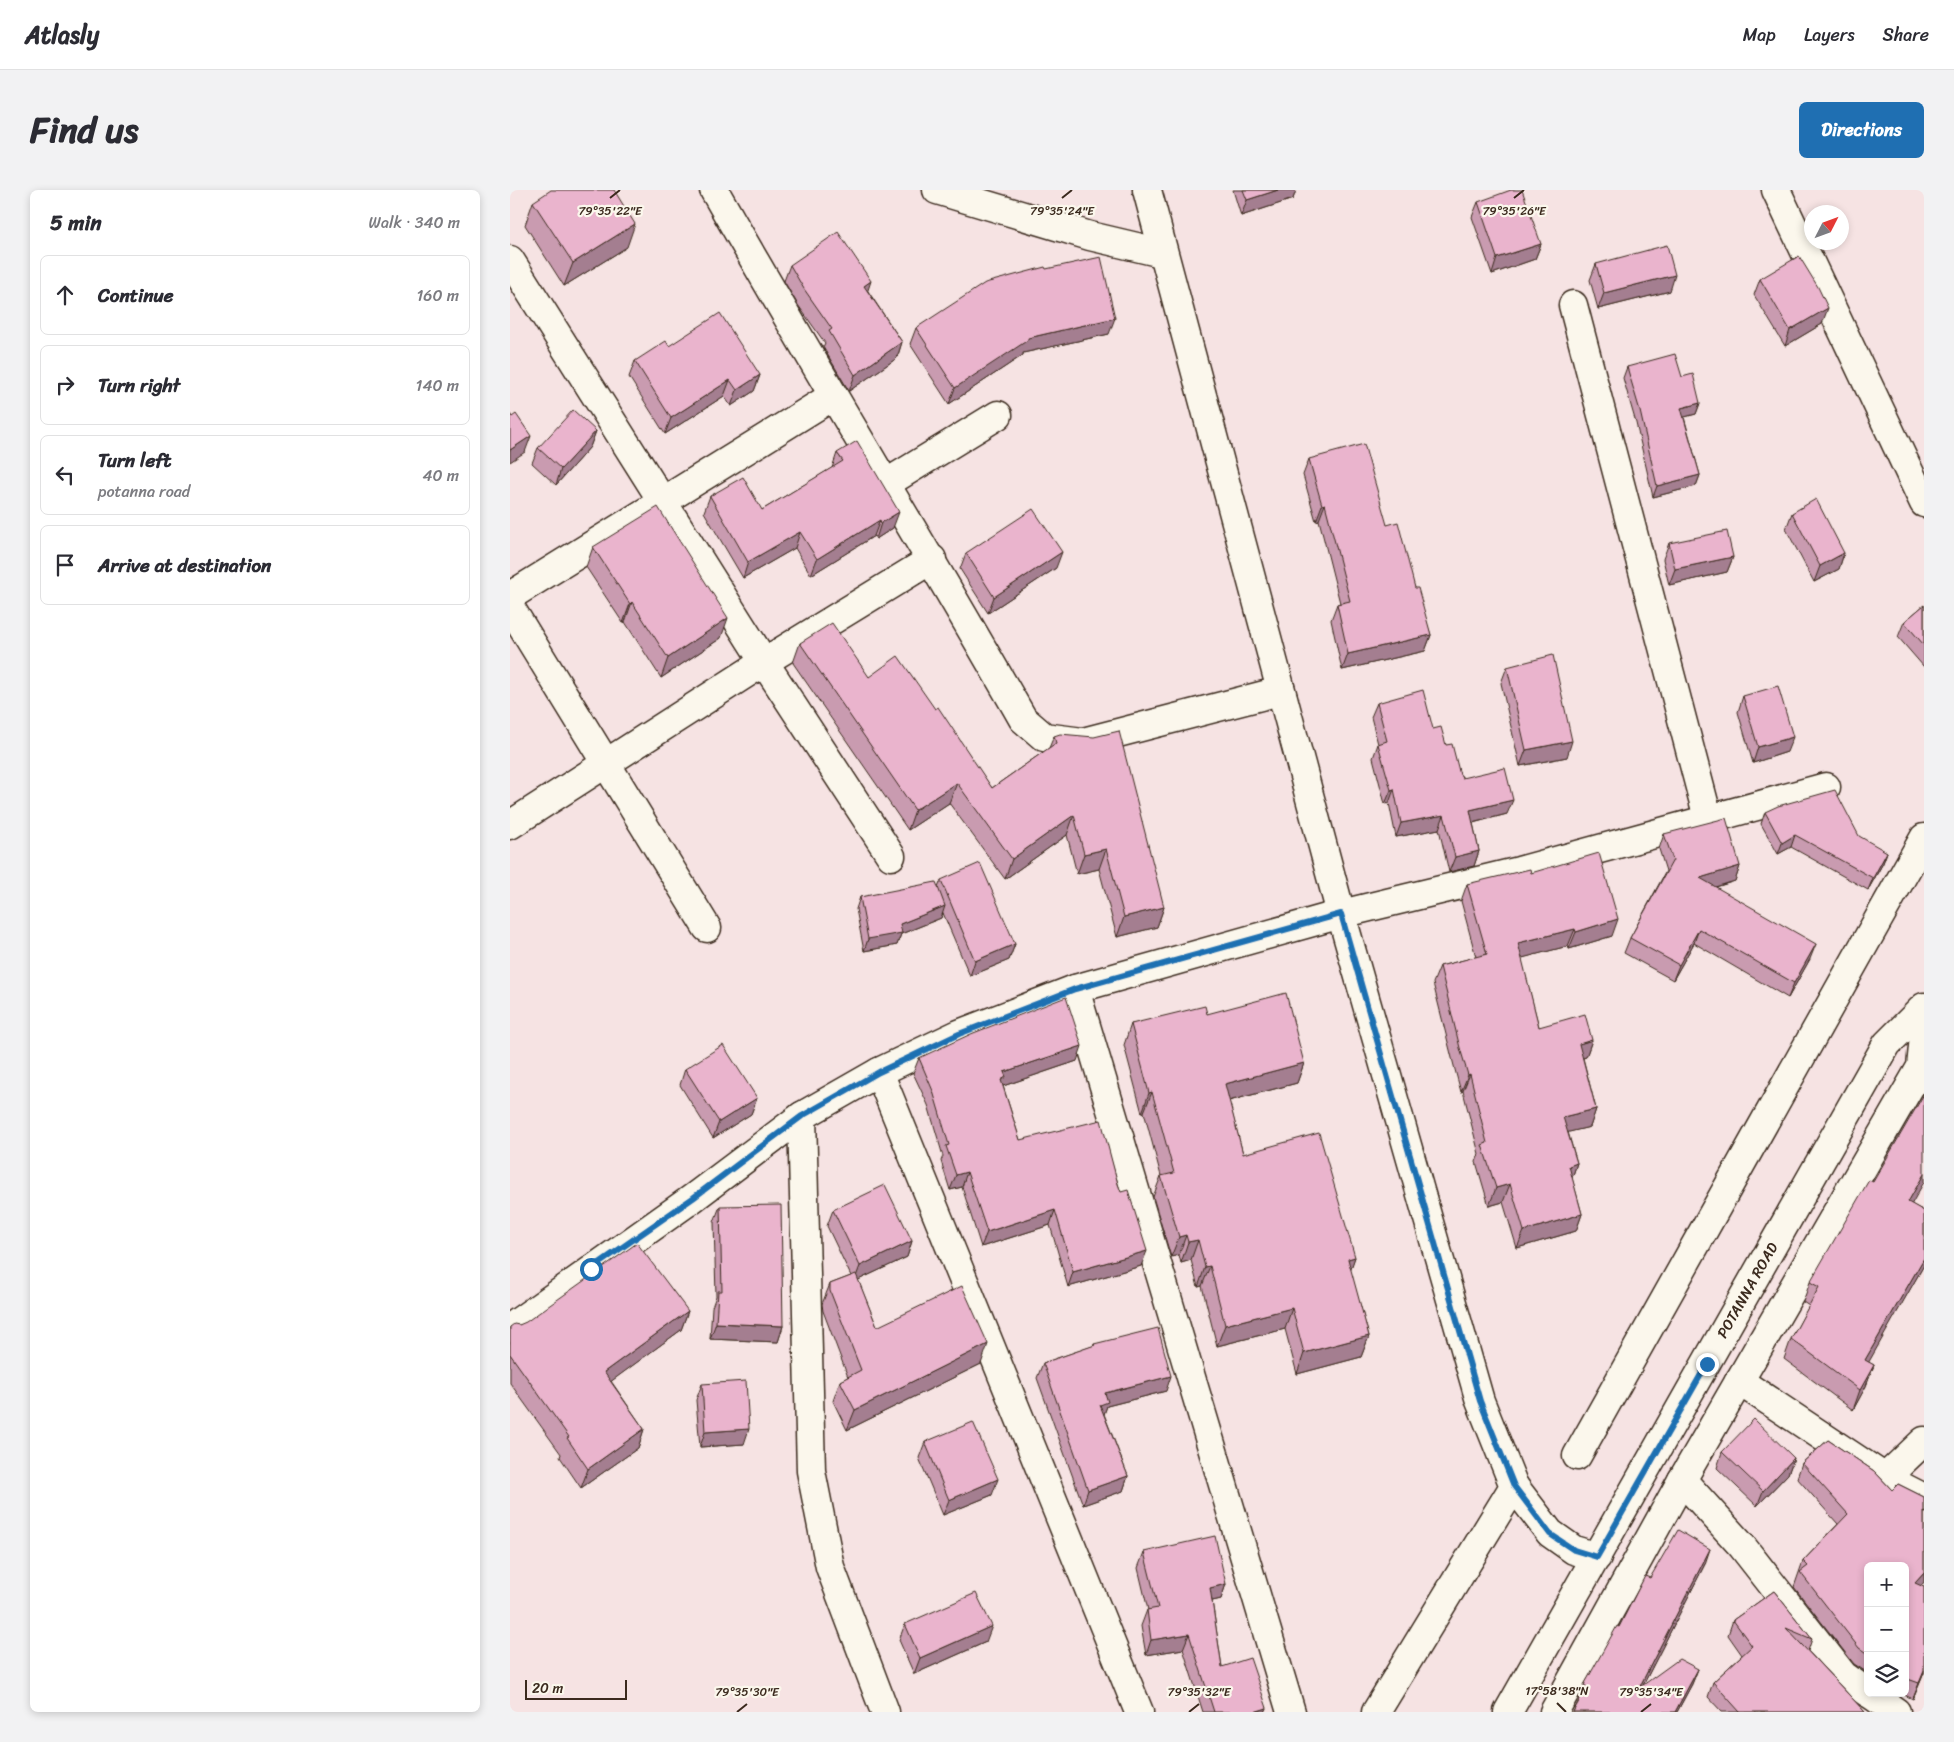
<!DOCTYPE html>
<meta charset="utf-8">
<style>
body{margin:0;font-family:Sriracha,sans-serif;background:#f2f2f3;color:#2b2b33}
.controls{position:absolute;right:15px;bottom:15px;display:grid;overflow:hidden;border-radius:8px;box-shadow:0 2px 8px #0003}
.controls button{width:45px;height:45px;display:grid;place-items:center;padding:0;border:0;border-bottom:1px solid #e1e1e2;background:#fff;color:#2b2b33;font:25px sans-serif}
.compass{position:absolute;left:1294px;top:15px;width:45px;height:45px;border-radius:50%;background:#fff;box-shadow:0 2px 8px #0003;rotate:48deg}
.scale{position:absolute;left:15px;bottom:12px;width:102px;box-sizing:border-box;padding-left:5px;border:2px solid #3b2a1e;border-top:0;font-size:14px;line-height:18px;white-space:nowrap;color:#3b2a1e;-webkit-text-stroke:4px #fbf7ec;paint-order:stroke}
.stop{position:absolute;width:15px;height:15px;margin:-11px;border:4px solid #1f6fb2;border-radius:50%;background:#fff}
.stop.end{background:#1f6fb2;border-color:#fff;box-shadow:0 1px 5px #0008}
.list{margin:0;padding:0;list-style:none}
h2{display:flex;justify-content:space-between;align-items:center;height:65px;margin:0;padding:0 20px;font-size:21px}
h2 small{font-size:16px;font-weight:400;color:#7c7c81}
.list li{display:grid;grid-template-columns:32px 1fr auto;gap:15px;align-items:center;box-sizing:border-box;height:80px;margin:0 10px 10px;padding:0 10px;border:1px solid #e1e1e2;border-radius:8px}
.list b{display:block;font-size:19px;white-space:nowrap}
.list p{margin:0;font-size:16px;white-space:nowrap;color:#7c7c81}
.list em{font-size:16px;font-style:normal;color:#7c7c81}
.icon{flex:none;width:28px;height:28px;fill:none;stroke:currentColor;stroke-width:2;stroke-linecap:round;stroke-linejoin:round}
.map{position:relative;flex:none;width:1414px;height:1522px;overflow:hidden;border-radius:8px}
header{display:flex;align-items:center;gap:30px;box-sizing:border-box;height:70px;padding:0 25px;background:#fff;border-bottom:1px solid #e1e1e2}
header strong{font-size:24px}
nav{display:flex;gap:28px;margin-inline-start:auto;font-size:18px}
.intro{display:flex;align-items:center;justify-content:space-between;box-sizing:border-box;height:120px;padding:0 30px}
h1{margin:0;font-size:35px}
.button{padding:12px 22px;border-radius:8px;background:#1f6fb2;color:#fff;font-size:18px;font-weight:700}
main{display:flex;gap:30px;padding:0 30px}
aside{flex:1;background:#fff;border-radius:8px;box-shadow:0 2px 8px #0003}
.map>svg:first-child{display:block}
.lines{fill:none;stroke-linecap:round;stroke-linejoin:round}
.street-casing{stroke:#3b2a1e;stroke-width:31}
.street{stroke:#fbf7ec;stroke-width:28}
.wall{fill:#c99bb0;stroke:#3b2a1e}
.shaded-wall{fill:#a47e90;stroke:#3b2a1e}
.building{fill:#eab4cd;stroke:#3b2a1e}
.route{stroke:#1f6fb2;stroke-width:6}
.ticks{fill:none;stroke:#3b2a1e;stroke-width:2}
.labels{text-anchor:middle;stroke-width:4.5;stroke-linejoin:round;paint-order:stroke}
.street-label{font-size:15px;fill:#3b2a1e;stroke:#fbf7ec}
.ticks-label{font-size:12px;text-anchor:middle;fill:#3b2a1e;stroke:#fbf7ec;stroke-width:4.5;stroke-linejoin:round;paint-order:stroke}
</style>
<header>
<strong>Atlasly</strong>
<nav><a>Map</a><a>Layers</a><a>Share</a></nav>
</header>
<div class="intro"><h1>Find us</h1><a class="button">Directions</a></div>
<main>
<aside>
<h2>5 min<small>Walk · 340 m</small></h2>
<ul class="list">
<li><svg class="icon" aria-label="ahead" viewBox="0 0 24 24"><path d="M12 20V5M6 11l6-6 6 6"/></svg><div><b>Continue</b></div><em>160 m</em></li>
<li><svg class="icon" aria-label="right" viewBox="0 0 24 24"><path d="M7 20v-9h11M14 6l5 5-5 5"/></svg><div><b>Turn right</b></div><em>140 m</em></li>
<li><svg class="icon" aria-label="left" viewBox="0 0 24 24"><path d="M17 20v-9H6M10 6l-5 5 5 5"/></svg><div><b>Turn left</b><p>potanna road</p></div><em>40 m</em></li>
<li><svg class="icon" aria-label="arrive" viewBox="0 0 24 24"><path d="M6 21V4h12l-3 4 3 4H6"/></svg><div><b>Arrive at destination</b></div></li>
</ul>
</aside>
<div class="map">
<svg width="1414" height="1522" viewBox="0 0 1414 1522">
<rect width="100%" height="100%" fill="#f6e3e3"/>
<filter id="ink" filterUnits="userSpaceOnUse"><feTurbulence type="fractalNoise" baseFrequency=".02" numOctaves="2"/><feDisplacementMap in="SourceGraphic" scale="10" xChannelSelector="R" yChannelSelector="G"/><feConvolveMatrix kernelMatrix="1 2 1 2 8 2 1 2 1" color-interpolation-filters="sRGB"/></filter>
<g filter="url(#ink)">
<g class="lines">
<g class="street-casing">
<g id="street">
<path d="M 204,0 C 305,178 412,352 513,529 L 534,547 L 573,552 L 770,501"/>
<polyline points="427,0 580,46 652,63"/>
<polyline points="637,0 831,724 970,1211 1004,1296 866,1522"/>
<polyline points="1266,0 1414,313"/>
<polyline points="0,70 254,472 381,666"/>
<polyline points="1063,115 1198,628"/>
<polyline points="377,293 488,225"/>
<polyline points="0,406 323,206"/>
<polyline points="0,417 197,738"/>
<polyline points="0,635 254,472 422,369"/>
<polyline points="565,799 781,1522"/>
<polyline points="369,882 629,1522"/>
<polyline points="292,926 301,1281 320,1377 375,1522"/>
<polyline points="0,1138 183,1008 292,926 369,882 449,844 565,799 831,724 1009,681 1316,597"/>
<polyline points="1229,1191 1375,1288 1414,1308"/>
<polyline points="1067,1266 1414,648"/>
<polyline points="1375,1288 1414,1251"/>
<polyline points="1172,1290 1232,1356 1333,1485 1358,1503"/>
<polyline points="1004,1296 1040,1343 1064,1360 1087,1367"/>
<polyline points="1359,1503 1386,1522"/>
<path id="s1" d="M 998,1522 L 1377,854 L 1414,817"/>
<polyline points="1044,1522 1172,1290 1411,877 1414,846"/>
</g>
</g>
<use href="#street" class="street"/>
</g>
<g class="wall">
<polygon points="723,0 786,0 783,9 731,26"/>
<polygon points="23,12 117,57 54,96 15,35"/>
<polygon points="968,12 1031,54 1025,69 982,84 962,27"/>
<polygon points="1086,74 1160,101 1088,119 1080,90"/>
<polygon points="280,75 358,101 392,152 387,168 339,201 313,157 315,153 288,115 274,91"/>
<polygon points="536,79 599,144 513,163 513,165 439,214 400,154 406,138"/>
<polygon points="1250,89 1312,134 1275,156 1244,105"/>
<polygon points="159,156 250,185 244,201 221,216 214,206 155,244 119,187 125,171"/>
<polygon points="1117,177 1172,187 1190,213 1186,224 1174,227 1190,285 1186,296 1143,307 1126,233 1113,188"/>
<polygon points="86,241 80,257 46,295 22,273 28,258"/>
<polygon points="327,263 383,338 366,349 364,346 301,385 285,358 233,388 194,322 200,306 252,320 322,278"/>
<polygon points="799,269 877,335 905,398 921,445 915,461 832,480 821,430 827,414 830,413 809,330 806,331 793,285"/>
<polygon points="1282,323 1334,363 1329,379 1304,392 1276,339"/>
<polygon points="1159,353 1223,367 1217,382 1159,395 1153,369"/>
<polygon points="83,357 211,448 151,488 115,432 113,433 76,377"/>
<polygon points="456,363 546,378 478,423 450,379"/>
<polygon points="1414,415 1414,477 1388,447 1394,432"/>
<polygon points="290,453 425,519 482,598 539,558 544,546 654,717 647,737 607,747 589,679 567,684 557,645 495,689 439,613 398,640 283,473"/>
<polygon points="997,477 1057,567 1010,576 991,493"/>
<polygon points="1233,506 1277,562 1243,573 1228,522"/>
<polygon points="867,513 923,539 936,555 950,585 997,624 963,633 969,661 964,676 939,682 929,639 886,647 879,613 875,614 863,568 868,554 861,527"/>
<polygon points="1255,622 1377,662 1373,673 1358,700 1281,657 1268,664 1251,634"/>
<polygon points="1154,644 1230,676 1225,691 1206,697 1300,769 1278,808 1184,753 1163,790 1114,763 1120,748 1156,681 1149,659"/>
<polygon points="1021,683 1102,746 1059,759 1058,756 1011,768 1029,837 1082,850 1076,867 1073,868 1086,919 1080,937 1058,942 1067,973 1062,988 1072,1024 1066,1041 1007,1058 993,1012 979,1016 966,972 969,964 953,901 951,902 944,876 923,793 930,776 966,767 951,711 957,694"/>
<polygon points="431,690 505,754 499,770 460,786 433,723 431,728 391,744 387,755 354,761 346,719 350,707 428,698"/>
<polygon points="697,824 794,873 787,893 719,911 733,964 845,1067 840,1080 859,1146 851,1167 787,1184 775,1139 707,1156 692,1096 688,1097 681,1070 671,1073 669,1065 661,1067 643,1007 651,986 634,922 632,923 614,855 621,834"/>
<polygon points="409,868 567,871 493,896 510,950 608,994 631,1076 558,1097 540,1035 471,1057 452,997 440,1000 431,971 433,966 418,915 403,883"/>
<polygon points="175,879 247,908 241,924 203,948 170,895"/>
<polygon points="1401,1014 1414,1021 1414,1075 1358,1172 1364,1175 1356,1196 1343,1220 1274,1169 1281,1149 1299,1116 1293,1112 1300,1092"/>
<polygon points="210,1016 273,1136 268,1152 200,1149 202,1117 206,1106 204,1032"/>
<polygon points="323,1020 402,1051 397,1067 348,1090 367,1137 471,1174 337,1240 323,1211 330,1191 338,1187 313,1121 312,1114 320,1094 341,1086 317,1036"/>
<polygon points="178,1121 171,1140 101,1191 134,1239 128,1258 71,1298 50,1267 51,1264 0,1193 0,1137 9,1135"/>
<polygon points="584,1154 656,1201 597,1216 594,1224 618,1286 613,1301 573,1315 527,1188 533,1173 583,1156"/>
<polygon points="192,1194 234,1254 190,1257 186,1210"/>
<polygon points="1318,1250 1364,1281 1382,1300 1388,1294 1414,1307 1414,1392 1411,1396 1414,1397 1414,1483 1403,1509 1390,1503 1395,1503 1395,1376 1358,1376 1358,1483 1344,1474 1284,1397 1293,1371 1328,1334 1287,1288 1292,1273"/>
<polygon points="415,1252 482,1305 433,1325 409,1268"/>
<polygon points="1212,1262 1284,1268 1278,1284 1247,1316 1207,1278"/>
<polygon points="634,1362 716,1394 711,1409 702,1411 712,1477 757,1518 755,1522 693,1522 673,1459 636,1465 631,1436 637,1420 638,1420 628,1378"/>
<polygon points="1195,1374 1133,1495 1188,1479 1182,1494 1167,1522 1063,1522 1069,1510 1074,1495 1109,1437 1140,1388"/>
<polygon points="1264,1401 1302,1449 1298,1461 1355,1522 1212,1522 1198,1507 1203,1492 1232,1465 1218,1445 1223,1430"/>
<polygon points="395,1434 476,1452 404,1484 389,1450"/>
</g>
<g class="shaded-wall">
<polygon points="768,0 786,0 783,9 731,26 737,10"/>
<polygon points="125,34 117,57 54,96 63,73"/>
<polygon points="1031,54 1025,69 982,84 987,68"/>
<polygon points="1165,85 1160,101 1088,119 1094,103"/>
<polygon points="361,91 356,106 354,96"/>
<polygon points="1318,118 1312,134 1275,156 1280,140"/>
<polygon points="605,128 599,144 513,163 513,165 439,214 445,198 518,148"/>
<polygon points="392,152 387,168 339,201 345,185"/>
<polygon points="250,185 244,201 221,216 227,200"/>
<polygon points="220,190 214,206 155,244 161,228"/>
<polygon points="1190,213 1186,224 1167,229 1171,218"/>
<polygon points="86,241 80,257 46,295 51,279"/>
<polygon points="21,246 15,262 0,272 0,260"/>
<polygon points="1190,285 1186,296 1143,307 1147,296"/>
<polygon points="815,314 809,330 806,331 812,315"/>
<polygon points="389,322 383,338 366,349 371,333"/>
<polygon points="370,330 364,346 301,385 307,369"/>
<polygon points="290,342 285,358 233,388 238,372"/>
<polygon points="552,362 546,378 478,423 484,407"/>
<polygon points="1334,363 1329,379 1304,392 1310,376"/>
<polygon points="1223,367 1217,382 1159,395 1165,379"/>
<polygon points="122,412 115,432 113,433 120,414"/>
<polygon points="218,428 211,448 151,488 158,468"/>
<polygon points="921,445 915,461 832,480 838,464"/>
<polygon points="1283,547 1277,562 1243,573 1248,557"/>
<polygon points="1062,551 1057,567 1010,576 1016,560"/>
<polygon points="447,593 439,613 398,640 405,620"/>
<polygon points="884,599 879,613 875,614 881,600"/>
<polygon points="1003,610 997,624 954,635 960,620"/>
<polygon points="564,625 557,645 495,689 502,669"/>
<polygon points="934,625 929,639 886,647 891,633"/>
<polygon points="1285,645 1281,657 1268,664 1272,653"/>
<polygon points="596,659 589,679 567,684 574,664"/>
<polygon points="969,661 964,676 939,682 945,667"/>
<polygon points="1377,662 1373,673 1358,700 1363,688"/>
<polygon points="1230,676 1225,691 1185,703 1190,688"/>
<polygon points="435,716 431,728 391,744 387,755 354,761 358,749 390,734"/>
<polygon points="654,717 647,737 607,747 614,727"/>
<polygon points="1108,729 1102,746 1059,759 1066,742"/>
<polygon points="1065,739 1058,756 1001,771 1008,753"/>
<polygon points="1189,739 1184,753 1163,790 1169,775"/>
<polygon points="505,754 499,770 460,786 465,771"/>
<polygon points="1306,754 1300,769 1278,808 1284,793"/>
<polygon points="1082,850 1076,867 1063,871 1069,854"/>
<polygon points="572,856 567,871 493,896 491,902 491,890 494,882"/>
<polygon points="794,873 787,893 707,914 715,894"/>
<polygon points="960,884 953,901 951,902 958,885"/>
<polygon points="642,902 634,922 632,923 639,903"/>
<polygon points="247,908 241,924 203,948 209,932"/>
<polygon points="1086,919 1080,937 1047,945 1053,927"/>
<polygon points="1067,973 1061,991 1059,976"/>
<polygon points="457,982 452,997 440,1000 446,985"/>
<polygon points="1414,984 1414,992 1391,1033 1398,1012"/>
<polygon points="1000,994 993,1012 979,1016 986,998"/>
<polygon points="545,1020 540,1035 471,1057 477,1042"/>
<polygon points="1072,1024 1066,1041 1007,1058 1014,1041"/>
<polygon points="676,1045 669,1065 661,1067 669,1047"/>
<polygon points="688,1050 681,1070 671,1073 678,1052"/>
<polygon points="402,1051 397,1067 344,1092 350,1076"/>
<polygon points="637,1061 631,1076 558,1097 563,1082"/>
<polygon points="845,1067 838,1088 838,1069"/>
<polygon points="1414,1068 1414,1075 1348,1191 1355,1170"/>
<polygon points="700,1076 692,1096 688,1097 695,1077"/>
<polygon points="782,1118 775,1139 707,1156 715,1135"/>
<polygon points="178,1121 171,1140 88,1201 94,1182"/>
<polygon points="206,1133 273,1136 268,1152 200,1149"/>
<polygon points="859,1146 851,1167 787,1184 794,1163"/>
<polygon points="478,1154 471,1174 337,1240 345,1220"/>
<polygon points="1364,1175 1356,1196 1343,1220 1350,1200"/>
<polygon points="661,1186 656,1201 597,1216 593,1227 590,1215 595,1203"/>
<polygon points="134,1239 128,1258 71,1298 78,1279"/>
<polygon points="239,1239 234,1254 190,1257 195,1242"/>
<polygon points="1284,1268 1278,1284 1247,1316 1253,1301"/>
<polygon points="618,1286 613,1301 573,1315 578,1300"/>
<polygon points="488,1289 482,1305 433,1325 439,1310"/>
<polygon points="1200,1359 1195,1374 1124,1513 1129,1498"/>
<polygon points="1414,1383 1414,1392 1400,1409 1405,1393"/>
<polygon points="716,1394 711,1409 694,1413 700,1398"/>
<polygon points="482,1436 476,1452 404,1484 410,1468"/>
<polygon points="679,1444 673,1459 636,1465 641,1450"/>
<polygon points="1188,1479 1182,1494 1167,1522 1165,1522"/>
<polygon points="1414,1481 1414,1483 1403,1509 1409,1493"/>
<polygon points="757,1518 755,1522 744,1522"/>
</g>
<g class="building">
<polygon points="41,0 104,0 125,34 63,73 23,12"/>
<polygon points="733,0 768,0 737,10"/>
<polygon points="1001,0 1012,0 1031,54 987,68 968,12"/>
<polygon points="328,42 361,91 354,96 392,152 345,185 319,141 322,139 294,99 280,75"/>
<polygon points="1157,55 1165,85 1094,103 1086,74"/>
<polygon points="1289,66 1308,97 1318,118 1280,140 1250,89"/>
<polygon points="591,67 605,128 518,148 518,150 445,198 406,138 475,93 535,77 536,79"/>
<polygon points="210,123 250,185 227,200 220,190 161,228 125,171 156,151 159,156"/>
<polygon points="1165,164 1172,187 1183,184 1190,213 1171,218 1190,285 1147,296 1130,221 1117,177"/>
<polygon points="63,220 86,241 51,279 28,258"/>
<polygon points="0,224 2,227 6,224 21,246 0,260"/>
<polygon points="347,251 389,322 371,333 370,330 307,369 290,342 238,372 200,306 233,287 252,320 333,271 327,263"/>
<polygon points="854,254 877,335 888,332 905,398 908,398 921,445 838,464 827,414 840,411 815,314 812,315 799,269"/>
<polygon points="1306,309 1334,363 1310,376 1282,323"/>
<polygon points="148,317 218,428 158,468 122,412 120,414 83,357"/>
<polygon points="523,319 552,362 484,407 456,363"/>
<polygon points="1217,341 1223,367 1165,379 1159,353"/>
<polygon points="1414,415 1414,455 1394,432"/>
<polygon points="322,433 359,487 388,466 425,519 428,517 482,598 546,553 544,546 550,544 584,547 609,541 654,717 614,727 596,659 574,664 564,625 502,669 447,593 405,620 290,453"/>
<polygon points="1043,465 1062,551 1016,560 997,477"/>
<polygon points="1268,496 1283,547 1248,557 1233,506"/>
<polygon points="913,500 923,539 931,537 936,555 942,554 950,585 951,585 952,588 995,578 1003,610 960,620 969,661 945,667 934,625 891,633 884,599 881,600 868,554 877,551 867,513"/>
<polygon points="1325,600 1349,646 1377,662 1363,688 1285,645 1272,653 1255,622 1268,616"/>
<polygon points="1216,628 1230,676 1190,688 1306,754 1284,793 1189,739 1169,775 1120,748 1163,670 1154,644"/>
<polygon points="1089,663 1108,729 1066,742 1065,739 1008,753 1029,837 1075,824 1082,850 1069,854 1086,919 1053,927 1067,973 1059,976 1072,1024 1014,1041 1000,994 986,998 972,955 977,953 960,884 958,885 950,858 930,776 977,764 957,694 1020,679 1021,683"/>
<polygon points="470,673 505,754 465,771 431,690"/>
<polygon points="426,692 435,716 390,734 392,743 358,749 350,707"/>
<polygon points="776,803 794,873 715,894 733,964 809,943 845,1067 838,1069 859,1146 794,1163 782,1118 715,1135 700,1076 695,1077 688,1050 678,1052 676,1045 669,1047 651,986 664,983 642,902 639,903 621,834 695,816 697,824"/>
<polygon points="556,807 572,856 494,882 496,887 491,890 510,950 591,930 608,994 611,1002 618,1000 637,1061 563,1082 545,1020 477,1042 457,982 446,985 436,956 439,955 423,901 409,868 461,844"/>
<polygon points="213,855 247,908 209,932 175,879"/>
<polygon points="1414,904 1414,984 1398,1012 1414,1021 1414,1068 1355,1170 1364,1175 1350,1200 1281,1149 1309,1097 1300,1092 1359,990 1363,992"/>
<polygon points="375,995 402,1051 350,1076 323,1020"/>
<polygon points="271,1015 273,1136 206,1133 208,1101 212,1101 210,1016"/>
<polygon points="127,1053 178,1121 94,1182 134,1239 78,1279 57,1248 59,1247 0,1164 0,1137 4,1134 9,1135 16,1132"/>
<polygon points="346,1084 367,1137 452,1096 478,1154 345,1220 330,1191 351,1180 320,1101 320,1094"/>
<polygon points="648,1138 661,1186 595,1203 598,1212 590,1215 618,1286 578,1300 533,1173 585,1155 584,1154"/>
<polygon points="236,1191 239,1239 195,1242 192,1194"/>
<polygon points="1244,1229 1284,1268 1253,1301 1212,1262"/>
<polygon points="463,1232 488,1289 439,1310 415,1252"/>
<polygon points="1318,1250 1364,1281 1382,1300 1388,1294 1414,1307 1414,1383 1405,1393 1414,1397 1414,1481 1409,1493 1395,1488 1395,1376 1358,1376 1358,1464 1349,1458 1290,1382 1298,1376 1293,1371 1338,1324 1292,1273"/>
<polygon points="1168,1340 1200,1359 1129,1498 1169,1469 1188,1479 1165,1522 1063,1522 1077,1497 1074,1495 1107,1436 1109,1437 1135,1386 1140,1388"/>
<polygon points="705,1346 716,1394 700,1398 712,1477 740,1468 757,1518 744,1522 704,1522 679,1444 641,1450 637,1420 648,1418 634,1362"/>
<polygon points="1264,1401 1302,1449 1276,1438 1355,1522 1230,1522 1203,1492 1242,1456 1223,1430"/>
<polygon points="466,1403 482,1436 410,1468 395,1434"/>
</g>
</g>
<g class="lines" filter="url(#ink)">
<polyline class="route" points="81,1079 183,1008 292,926 369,882 449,844 565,799 831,724 970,1211 1004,1296 1040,1344 1064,1360 1087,1367 1197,1174"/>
</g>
<path class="ticks" d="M 100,8 L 110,0M 552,8 L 562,0M 1004,8 L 1014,0M 1047,1513 L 1056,1522M 227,1522 L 237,1514M 679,1522 L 689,1514M 1131,1522 L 1141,1514"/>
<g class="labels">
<g class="street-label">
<text dy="5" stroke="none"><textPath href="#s1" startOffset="485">POTANNA ROAD</textPath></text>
</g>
</g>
<g class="ticks-label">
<text x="100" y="25">79°35'22"E</text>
<text x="552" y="25">79°35'24"E</text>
<text x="1004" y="25">79°35'26"E</text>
<text x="1047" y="1505">17°58'38"N</text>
<text x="237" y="1506">79°35'30"E</text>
<text x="689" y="1506">79°35'32"E</text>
<text x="1141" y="1506">79°35'34"E</text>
</g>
</svg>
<div class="controls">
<button>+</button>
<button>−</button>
<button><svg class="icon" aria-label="layers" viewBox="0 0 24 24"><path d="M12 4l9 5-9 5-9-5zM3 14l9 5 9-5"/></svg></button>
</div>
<svg class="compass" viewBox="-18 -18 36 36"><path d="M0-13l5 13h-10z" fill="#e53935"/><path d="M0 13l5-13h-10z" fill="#7c7c81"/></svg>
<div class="scale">20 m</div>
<div class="stop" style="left:81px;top:1079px"></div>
<div class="stop end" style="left:1197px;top:1174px"></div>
</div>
</main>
